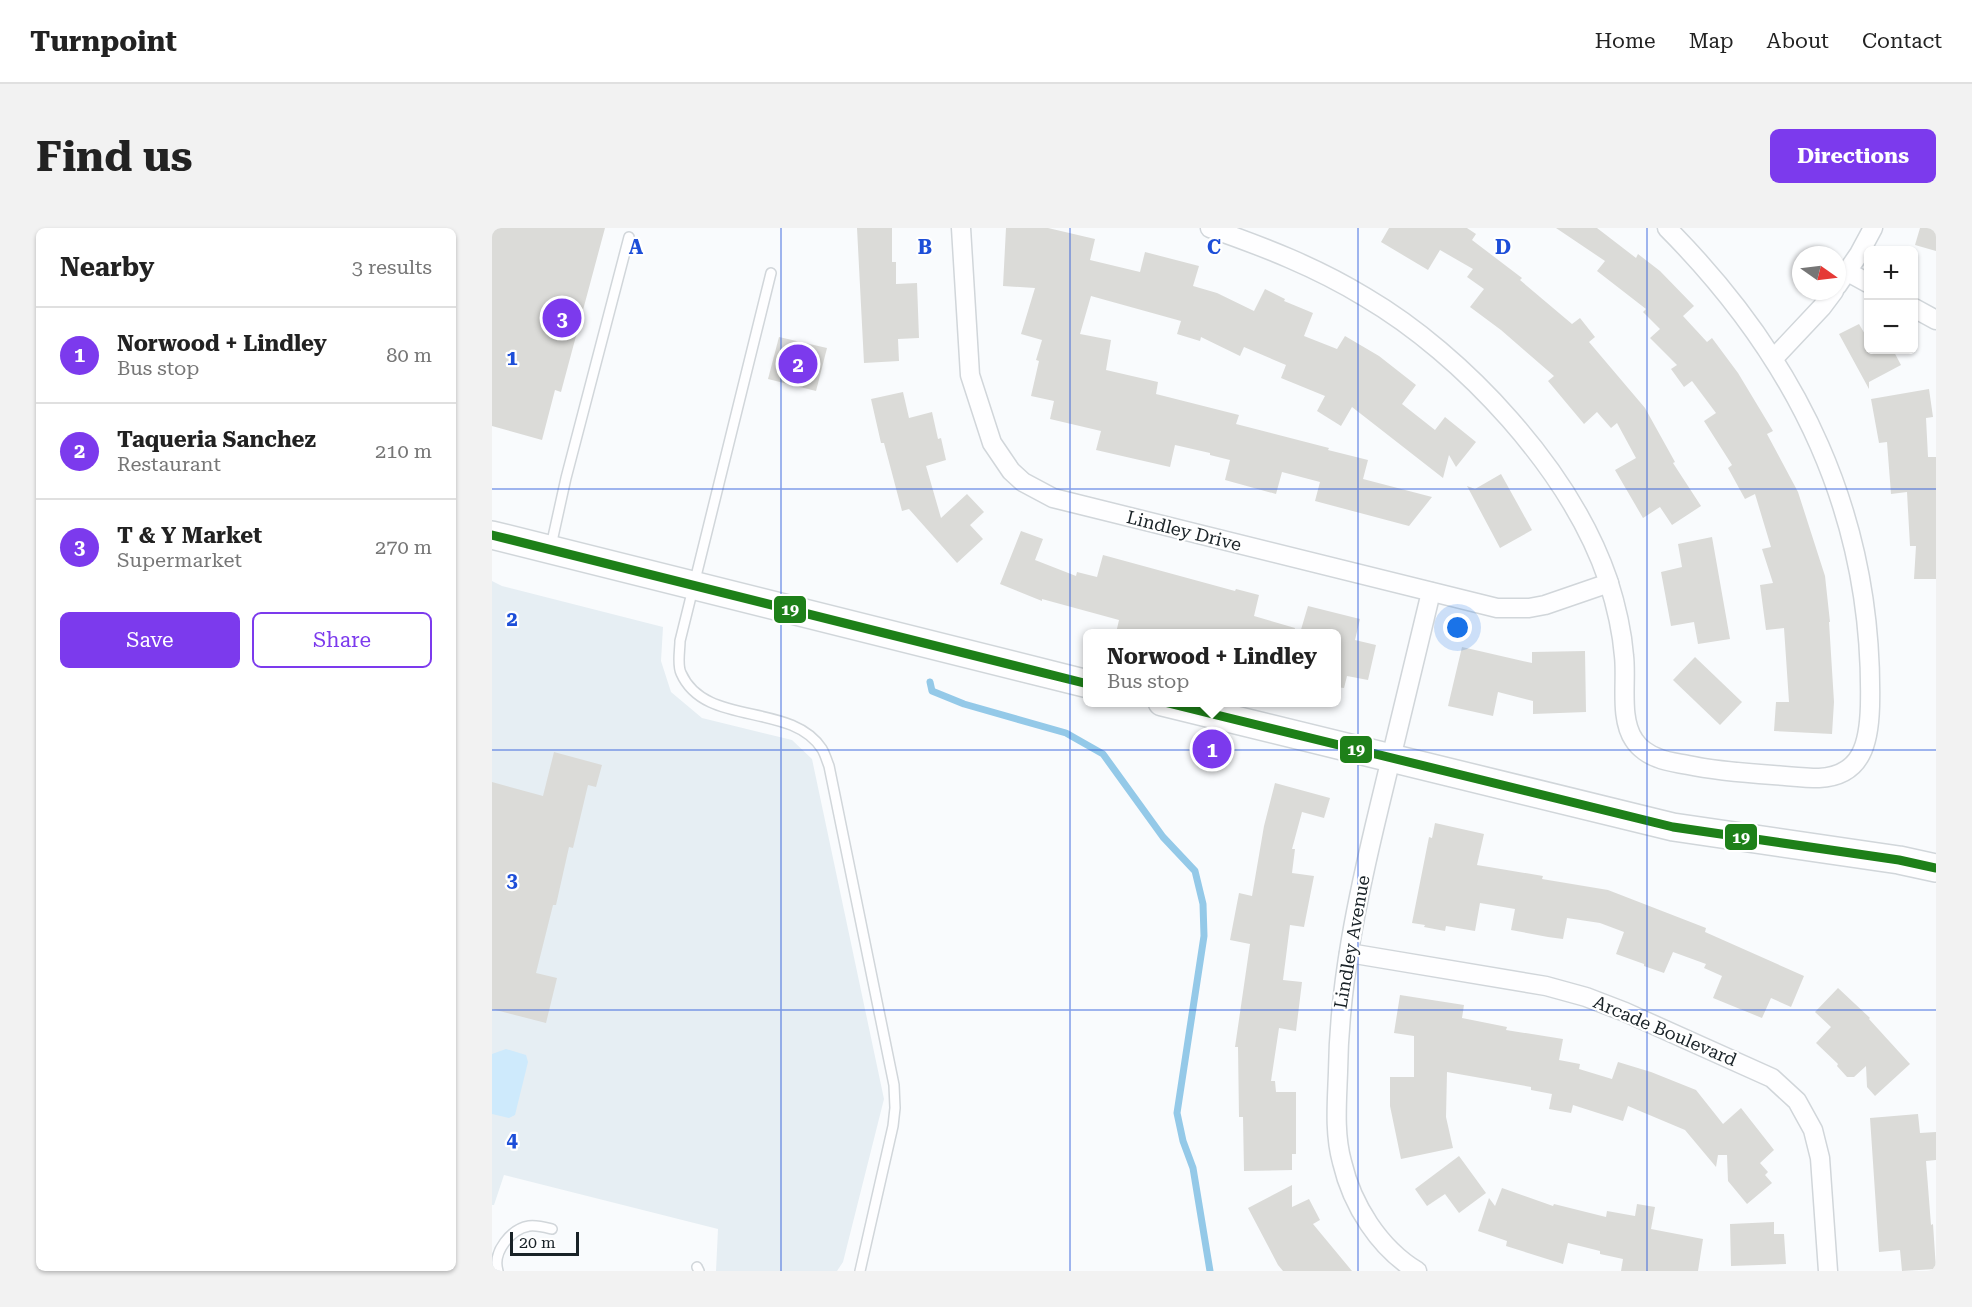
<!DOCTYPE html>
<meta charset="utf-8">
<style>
body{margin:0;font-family:"Roboto Serif",serif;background:#f2f2f2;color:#222}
.controls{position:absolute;right:18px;top:18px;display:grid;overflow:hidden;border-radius:9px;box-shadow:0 2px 4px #0004}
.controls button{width:54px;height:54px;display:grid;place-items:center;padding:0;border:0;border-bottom:2px solid #e0e0e0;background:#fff;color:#222;font:30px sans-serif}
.compass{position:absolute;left:1300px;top:18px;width:54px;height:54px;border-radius:50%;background:#fff;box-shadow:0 2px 4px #0004;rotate:104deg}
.scale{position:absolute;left:18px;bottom:15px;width:69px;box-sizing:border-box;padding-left:6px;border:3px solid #192227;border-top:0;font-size:16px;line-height:21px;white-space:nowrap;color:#192227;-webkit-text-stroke:4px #fff;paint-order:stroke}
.you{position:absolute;left:966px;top:400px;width:21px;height:21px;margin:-15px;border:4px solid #fff;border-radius:50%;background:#1a73e8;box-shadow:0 0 0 9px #1a73e833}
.badge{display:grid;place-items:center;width:39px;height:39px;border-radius:50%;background:#7c3aed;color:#fff;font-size:20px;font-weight:700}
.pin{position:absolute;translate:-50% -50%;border:3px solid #fff;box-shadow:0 2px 6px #0006}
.popup{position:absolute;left:591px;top:401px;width:258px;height:78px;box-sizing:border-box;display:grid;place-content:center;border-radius:9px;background:#fff;filter:drop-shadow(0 2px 4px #0005);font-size:20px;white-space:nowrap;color:#767676}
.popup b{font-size:22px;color:#222}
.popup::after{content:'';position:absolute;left:50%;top:100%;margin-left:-12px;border:12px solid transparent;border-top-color:#fff}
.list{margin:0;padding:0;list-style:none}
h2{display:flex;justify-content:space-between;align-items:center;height:78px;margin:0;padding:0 24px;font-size:26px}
h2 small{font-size:20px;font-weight:400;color:#767676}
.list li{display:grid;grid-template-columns:39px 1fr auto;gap:18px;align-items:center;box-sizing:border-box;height:96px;padding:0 24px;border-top:2px solid #e0e0e0}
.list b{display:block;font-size:22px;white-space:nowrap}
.list p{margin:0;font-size:20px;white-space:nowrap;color:#767676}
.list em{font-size:20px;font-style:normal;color:#767676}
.actions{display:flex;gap:12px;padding:18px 24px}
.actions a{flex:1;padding:14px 0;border:2px solid #7c3aed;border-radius:9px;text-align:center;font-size:21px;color:#7c3aed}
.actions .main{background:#7c3aed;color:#fff}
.map{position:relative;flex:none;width:1444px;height:1043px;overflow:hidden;border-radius:9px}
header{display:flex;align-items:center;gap:36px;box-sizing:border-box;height:84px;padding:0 30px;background:#fff;border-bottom:2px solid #e0e0e0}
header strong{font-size:28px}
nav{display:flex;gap:33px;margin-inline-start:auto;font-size:21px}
.intro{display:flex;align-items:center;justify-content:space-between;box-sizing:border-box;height:144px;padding:0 36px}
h1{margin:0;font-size:42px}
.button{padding:15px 27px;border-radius:9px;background:#7c3aed;color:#fff;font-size:21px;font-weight:700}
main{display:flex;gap:36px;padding:0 36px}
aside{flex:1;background:#fff;border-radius:9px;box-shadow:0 2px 4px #0004}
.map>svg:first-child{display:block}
.built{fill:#e6eef3}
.green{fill:#ceeafc}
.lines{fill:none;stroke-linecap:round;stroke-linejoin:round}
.stream{stroke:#94c9e8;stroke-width:7}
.building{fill:#dbdbd8}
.service-casing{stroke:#d1d6da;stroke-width:12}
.minor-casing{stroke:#d1d6da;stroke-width:21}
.secondary-casing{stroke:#d1d6da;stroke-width:30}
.service{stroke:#fefeff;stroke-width:9}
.minor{stroke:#fefeff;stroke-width:18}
.secondary{stroke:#fefeff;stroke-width:27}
.bus-1-casing{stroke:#fff;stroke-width:14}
.bus-1{stroke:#1e8019;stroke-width:9}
.grid{fill:none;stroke:#1d4ed8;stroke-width:1.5;stroke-opacity:0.55}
.labels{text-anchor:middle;stroke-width:4.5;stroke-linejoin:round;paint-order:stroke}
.street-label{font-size:18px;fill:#192227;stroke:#fff}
.grid-label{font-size:20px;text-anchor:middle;font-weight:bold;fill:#1d4ed8;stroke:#fff;stroke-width:4.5;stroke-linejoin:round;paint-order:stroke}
.line-badge{stroke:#fff;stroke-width:2}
.badge-label{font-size:16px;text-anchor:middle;font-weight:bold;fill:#fff}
</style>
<header>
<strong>Turnpoint</strong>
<nav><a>Home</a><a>Map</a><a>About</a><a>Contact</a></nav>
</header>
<div class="intro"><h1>Find us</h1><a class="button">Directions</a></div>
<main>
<aside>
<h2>Nearby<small>3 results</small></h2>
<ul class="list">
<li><span class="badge">1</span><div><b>Norwood + Lindley</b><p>Bus stop</p></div><em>80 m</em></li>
<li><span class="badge">2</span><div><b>Taqueria Sanchez</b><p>Restaurant</p></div><em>210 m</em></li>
<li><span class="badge">3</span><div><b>T &amp; Y Market</b><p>Supermarket</p></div><em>270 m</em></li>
</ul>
<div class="actions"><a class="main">Save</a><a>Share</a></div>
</aside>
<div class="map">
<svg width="1444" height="1043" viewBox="0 0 1444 1043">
<rect width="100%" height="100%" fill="#f9fbfd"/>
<polygon class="built" points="0,353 10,358 171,399 169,433 179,464 210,490 300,512 320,531 392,871 351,1034 345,1043 224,1043 226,1001 12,947 2,977 0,977"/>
<polygon class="green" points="14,821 34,827 36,834 23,887 17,890 0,886 0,826"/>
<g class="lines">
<polyline class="stream" points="438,454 440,463 472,476 574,505 611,526 671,609 703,643 711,676 712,708 685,885 691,913 701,940 718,1043"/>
</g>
<g class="building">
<polygon points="0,0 113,0 69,164 63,162 50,212 0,198"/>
<polygon points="365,0 400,0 400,34 404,34 404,56 425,55 427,110 406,111 407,133 372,135"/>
<polygon points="514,0 556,0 603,11 598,32 648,44 653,24 707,38 701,58 725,65 762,83 773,61 793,71 792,73 821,85 812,108 845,121 853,108 887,128 924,157 910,176 943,202 953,189 984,214 964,239 957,227 951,250 860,179 849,198 825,183 833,168 789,150 794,137 752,119 748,128 709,109 708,113 685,106 689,93 599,68 588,106 619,112 614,142 666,154 664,166 747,187 744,196 837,220 836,222 876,232 871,251 940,269 917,298 823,273 828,254 790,244 784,266 733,252 738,232 718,227 718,225 683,217 678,239 604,222 609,203 558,191 562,173 539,168 547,133 544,132 550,112 529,106 543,60 511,58"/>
<polygon points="897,0 975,0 984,6 980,12 1030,50 1028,52 1080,96 1088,90 1103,109 1097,114 1153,180 1183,234 1181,235 1209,278 1180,297 1168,279 1151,290 1123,242 1144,230 1125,195 1119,200 1105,184 1092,196 1056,153 1062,148 1009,102 978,79 992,61 975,49 981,41 948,22 936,42 889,14"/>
<polygon points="1064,0 1105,0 1144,30 1146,26 1168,43 1202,78 1191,88 1215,114 1220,110 1246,145 1281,203 1275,206 1306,264 1333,348 1338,394 1337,394 1342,474 1340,506 1282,503 1284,474 1297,474 1292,400 1274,402 1268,357 1281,355 1270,321 1279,319 1263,266 1253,271 1236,240 1240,237 1212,193 1224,185 1200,153 1192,159 1179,141 1185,137 1158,110 1168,101 1151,84 1154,81 1105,43 1113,33"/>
<polygon points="1428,0 1444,0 1444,23 1423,17"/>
<polygon points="1367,96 1377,113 1377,122 1401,122 1409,137 1377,154 1377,161 1347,106"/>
<polygon points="287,109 335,120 324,163 276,151"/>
<polygon points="1437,161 1441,189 1434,190 1436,229 1444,229 1444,351 1422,351 1424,318 1418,318 1415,264 1399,266 1395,214 1387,215 1379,171"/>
<polygon points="411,164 417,190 440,184 446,211 449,210 454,232 434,238 449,290 475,266 492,284 478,297 491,311 465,335 417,281 410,283 392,215 389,215 379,171"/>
<polygon points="1009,246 1040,302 1008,320 975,258 983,261"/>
<polygon points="529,303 551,311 543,332 584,348 585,344 605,349 611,327 743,363 744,361 767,367 762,388 803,400 802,405 624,405 627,392 550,371 550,373 508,356"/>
<polygon points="1220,309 1238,411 1206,416 1202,394 1179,398 1169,344 1190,339 1186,316"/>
<polygon points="816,378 868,391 863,412 884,417 876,452 855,448 852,460 844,459 844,405 808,405"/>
<polygon points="970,419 1040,435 1040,424 1093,423 1094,484 1041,486 1041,473 1006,464 1001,488 956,478"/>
<polygon points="1203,429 1250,474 1228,497 1181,452"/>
<polygon points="62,524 110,537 104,559 96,557 81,620 77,619 64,677 61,677 44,745 65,750 54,795 0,781 0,554 51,568"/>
<polygon points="783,555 838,570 832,590 810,584 800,621 803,621 800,645 822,648 812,699 798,697 791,752 810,754 804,803 787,800 779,853 783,853 784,864 804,864 804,926 800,926 800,942 752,943 751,889 747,889 746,819 743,819 758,716 738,712 747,665 760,668 772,598"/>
<polygon points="943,595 992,606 985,637 1051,648 1050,651 1116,662 1214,700 1213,704 1312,748 1299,779 1279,770 1270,790 1221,770 1230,748 1212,740 1214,736 1181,724 1172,745 1152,738 1152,736 1124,726 1132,704 1108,695 1075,690 1071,711 1056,709 1019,702 1023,681 988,675 983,703 954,698 953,703 932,699 933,697 920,695 937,609 940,610"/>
<polygon points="1346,760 1378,790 1377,791 1418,836 1383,868 1375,859 1374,838 1362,849 1355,849 1345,838 1346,836 1324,815 1339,799 1323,784"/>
<polygon points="908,767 972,777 970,790 1015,799 1014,802 1071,811 1067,832 1088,836 1087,841 1120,851 1126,834 1159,844 1204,862 1231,896 1249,880 1282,922 1268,935 1276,944 1273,947 1280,955 1255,976 1236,953 1235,927 1226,927 1224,939 1193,902 1136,878 1131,893 1081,877 1079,885 1057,881 1060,866 1039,862 1039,859 955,844 954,889 961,920 909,931 898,878 898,849 922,849 922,808 902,805"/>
<polygon points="1426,886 1428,905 1444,904 1444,932 1434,933 1439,997 1441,996 1444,1041 1410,1043 1408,1022 1387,1024 1378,890"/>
<polygon points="967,928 994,965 967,985 953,966 935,978 923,961"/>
<polygon points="800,957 800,979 817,971 828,992 821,996 860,1043 791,1043 786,1037 756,980"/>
<polygon points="1010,960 1061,978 1062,976 1114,989 1115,983 1143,988 1145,976 1163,979 1159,1001 1211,1011 1206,1043 1129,1043 1131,1031 1108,1026 1108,1023 1076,1015 1071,1036 1014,1018 1015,1013 986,1003 997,970 1003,978"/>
<polygon points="1282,994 1282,1006 1292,1006 1294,1036 1239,1038 1238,996"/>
</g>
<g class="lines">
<g class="service-casing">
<g id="service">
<path d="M 279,45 L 188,413 C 188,422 185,437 189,445 C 213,500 299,473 330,521 C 333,526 335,533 337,538 L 402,857 L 403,880 L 401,898 L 368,1043"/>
<polyline points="59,318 74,250 137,9"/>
<polyline points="205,1039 207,1043"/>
<path d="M 6,1043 C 0,1024 19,1001 37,998 C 45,997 52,999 60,1001"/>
</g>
</g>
<g class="minor-casing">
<g id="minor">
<polyline points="469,0 478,147 500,215 519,243 531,254 561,270 1005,380 1037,380 1053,377 1117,355"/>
<path d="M 718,0 C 772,19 824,39 873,69 C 972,127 1079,243 1116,352 C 1124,377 1130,403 1132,428 C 1135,453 1127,490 1142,512 C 1147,520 1157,527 1166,530 C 1175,534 1186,535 1196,537 C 1224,543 1252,545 1281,547 C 1296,548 1312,550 1327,550 C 1371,548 1377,513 1378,478 C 1382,288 1307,133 1175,0"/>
<polyline points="1356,44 1376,55"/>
<polyline points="1345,58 1367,26 1381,0"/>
<polyline points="1422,80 1444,92"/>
<polyline points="1282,130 1330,79 1342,63"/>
<polyline points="857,725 1054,758 1094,769 1133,784 1280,850 1305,873 1321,902 1328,930 1336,1043"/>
<path d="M 925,1043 C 887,1020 860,977 850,934 C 842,905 845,874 846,844 C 847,755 866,667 887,580 C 904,508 922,436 939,364"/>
</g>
</g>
<g class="secondary-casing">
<g id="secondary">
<polyline points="0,307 596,456"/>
<polyline points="670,474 1181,599 1407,632 1444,640"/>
</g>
</g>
<use href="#service" class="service"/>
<use href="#minor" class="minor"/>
<use href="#secondary" class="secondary"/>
<g class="bus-1-casing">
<g id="bus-1">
<polyline points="0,307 596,456"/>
<polyline points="672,474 1181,599 1407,632 1444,640"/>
</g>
</g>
<use href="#bus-1" class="bus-1"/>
</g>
<path class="grid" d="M 289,0 L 289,1043M 578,0 L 578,1043M 866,0 L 866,1043M 1155,0 L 1155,1043M 0,261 L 1444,261M 0,522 L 1444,522M 0,782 L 1444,782"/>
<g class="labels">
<g class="street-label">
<text transform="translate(692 303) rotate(14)" y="6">Lindley Drive</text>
<text transform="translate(860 714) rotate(-80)" y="6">Lindley Avenue</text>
<text transform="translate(1173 803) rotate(23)" y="6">Arcade Boulevard</text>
</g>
</g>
<g class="grid-label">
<text x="144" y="26">A</text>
<text x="433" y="26">B</text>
<text x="722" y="26">C</text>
<text x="1011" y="26">D</text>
<text x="20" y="137">1</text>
<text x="20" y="398">2</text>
<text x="20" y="659">3</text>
<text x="20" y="919">4</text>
</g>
<g class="line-badge">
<rect x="281" y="367" width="34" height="29" rx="6" fill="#1e8019"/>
<rect x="847" y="507" width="34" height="29" rx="6" fill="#1e8019"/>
<rect x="1232" y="595" width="34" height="28" rx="6" fill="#1e8019"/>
</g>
<g class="badge-label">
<text x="298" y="387">19</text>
<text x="864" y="527">19</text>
<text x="1249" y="615">19</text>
</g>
</svg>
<div class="controls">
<button>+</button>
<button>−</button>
</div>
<svg class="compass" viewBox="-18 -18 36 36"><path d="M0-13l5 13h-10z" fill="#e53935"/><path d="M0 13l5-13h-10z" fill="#767676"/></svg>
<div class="scale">20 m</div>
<div class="you"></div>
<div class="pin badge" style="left:720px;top:521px">1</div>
<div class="popup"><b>Norwood + Lindley</b>Bus stop</div>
<div class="pin badge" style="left:306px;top:136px">2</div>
<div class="pin badge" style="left:70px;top:90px">3</div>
</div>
</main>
